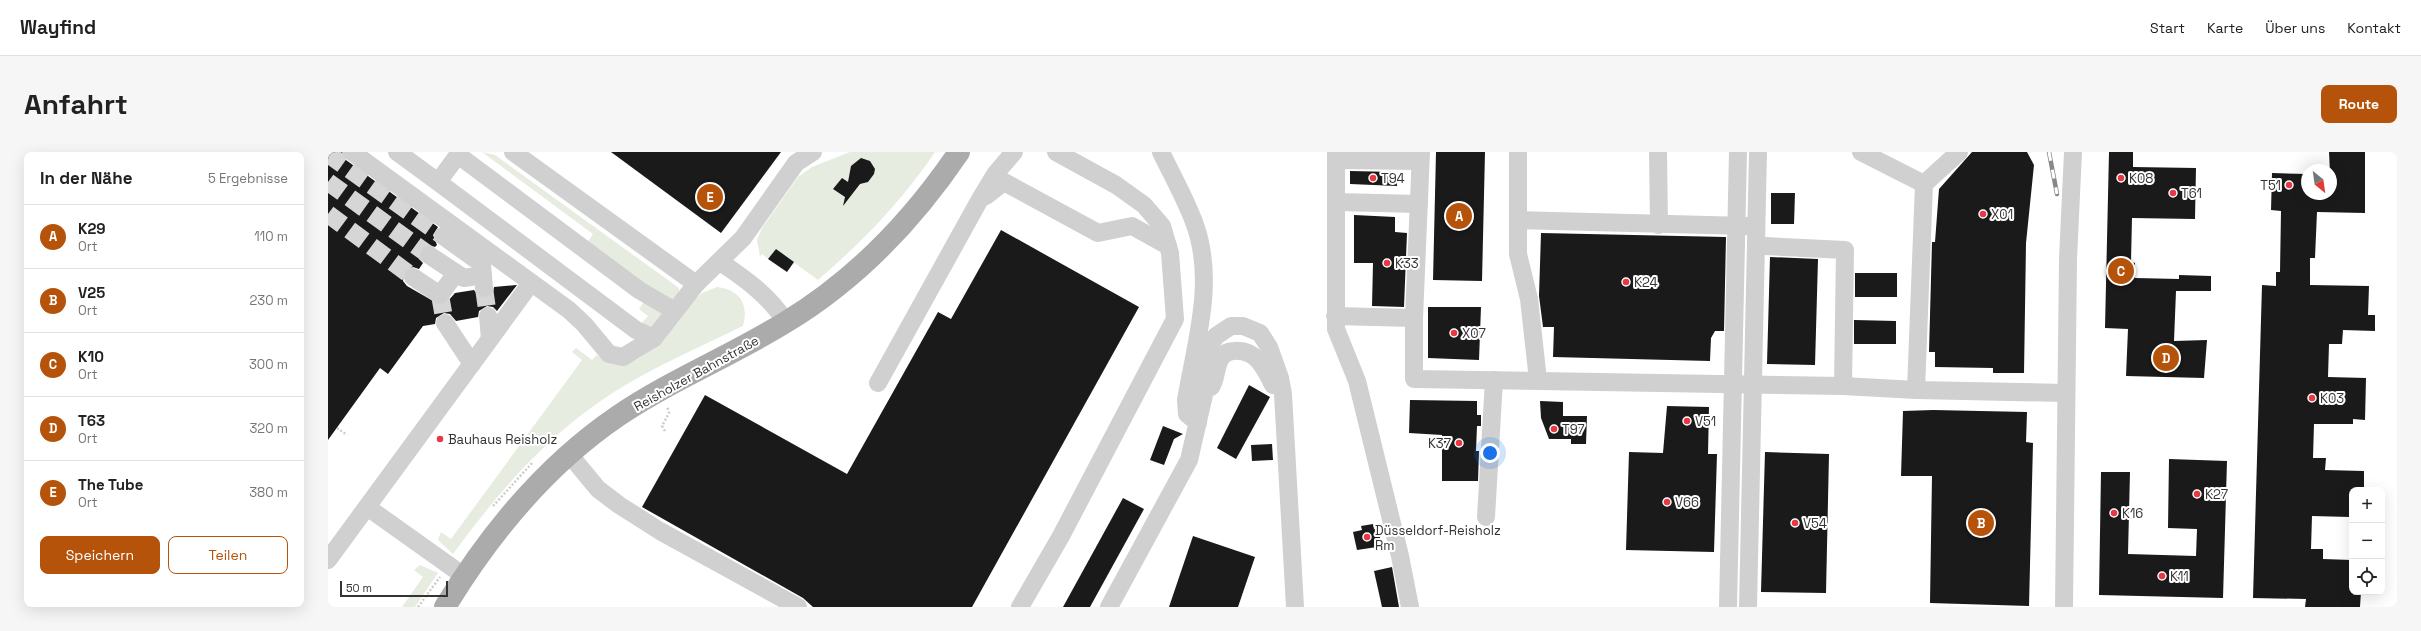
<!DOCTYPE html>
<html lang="de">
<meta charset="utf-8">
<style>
body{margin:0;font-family:"Space Grotesk",sans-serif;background:#f6f6f6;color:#222}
.controls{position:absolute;right:12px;bottom:12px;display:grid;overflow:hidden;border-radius:8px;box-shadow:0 4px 16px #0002}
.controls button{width:36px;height:36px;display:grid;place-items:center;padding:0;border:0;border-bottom:1px solid #e0e0e0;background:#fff;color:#222;font:20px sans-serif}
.compass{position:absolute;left:1973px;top:12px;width:36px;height:36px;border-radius:50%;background:#fff;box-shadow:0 4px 16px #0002;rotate:151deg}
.scale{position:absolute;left:12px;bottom:10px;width:108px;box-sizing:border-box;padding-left:4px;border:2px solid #333;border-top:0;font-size:11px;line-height:14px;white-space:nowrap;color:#333;-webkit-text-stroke:3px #fff;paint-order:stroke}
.you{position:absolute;left:1162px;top:301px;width:14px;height:14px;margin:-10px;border:3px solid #fff;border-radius:50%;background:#1a73e8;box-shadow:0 0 0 6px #1a73e833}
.badge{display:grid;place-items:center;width:26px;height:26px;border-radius:50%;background:#b45309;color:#fff;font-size:13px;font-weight:700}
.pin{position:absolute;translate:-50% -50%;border:2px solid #fff;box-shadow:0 1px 4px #0006}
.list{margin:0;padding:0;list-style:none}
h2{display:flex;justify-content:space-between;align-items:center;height:52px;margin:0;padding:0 16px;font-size:17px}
h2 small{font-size:13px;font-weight:400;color:#767676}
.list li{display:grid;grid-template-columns:26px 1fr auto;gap:12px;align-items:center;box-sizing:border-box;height:64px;padding:0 16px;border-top:1px solid #e0e0e0}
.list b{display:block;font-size:15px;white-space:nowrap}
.list p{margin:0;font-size:13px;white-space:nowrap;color:#767676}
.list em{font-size:13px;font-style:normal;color:#767676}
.actions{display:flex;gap:8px;padding:12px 16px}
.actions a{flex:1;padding:9px 0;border:1px solid #b45309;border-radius:8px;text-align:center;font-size:14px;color:#b45309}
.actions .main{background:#b45309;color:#fff}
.icon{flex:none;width:22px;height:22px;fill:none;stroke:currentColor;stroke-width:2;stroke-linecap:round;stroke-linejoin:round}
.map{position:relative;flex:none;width:2069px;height:455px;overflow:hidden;border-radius:8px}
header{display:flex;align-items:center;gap:24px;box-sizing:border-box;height:56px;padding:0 20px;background:#fff;border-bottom:1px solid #e0e0e0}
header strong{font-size:19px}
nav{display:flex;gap:22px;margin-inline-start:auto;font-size:14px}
.intro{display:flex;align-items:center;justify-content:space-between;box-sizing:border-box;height:96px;padding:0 24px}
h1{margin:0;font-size:28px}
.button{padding:10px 18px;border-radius:8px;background:#b45309;color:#fff;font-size:14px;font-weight:700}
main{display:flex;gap:24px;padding:0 24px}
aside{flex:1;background:#fff;border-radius:8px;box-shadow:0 4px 16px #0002}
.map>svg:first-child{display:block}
.green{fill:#e6ecdf}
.building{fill:#1a1a1a}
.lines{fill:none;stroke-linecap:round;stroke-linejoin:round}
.minor-tunnel{stroke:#d6d6d6;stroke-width:18;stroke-dasharray:18 9;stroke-linecap:butt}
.path{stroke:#cdcdcd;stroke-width:2.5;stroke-dasharray:2 2;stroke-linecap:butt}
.minor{stroke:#d0d0d0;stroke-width:18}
.major{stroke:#ababab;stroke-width:22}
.rail-casing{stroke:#888;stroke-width:4.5}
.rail{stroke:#fff;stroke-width:3;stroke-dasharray:9;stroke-linecap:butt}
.poi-dot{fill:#e63946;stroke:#fff;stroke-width:1.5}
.labels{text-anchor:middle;stroke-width:4;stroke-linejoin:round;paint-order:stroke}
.poi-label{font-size:13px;fill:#333;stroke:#fff;text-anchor:start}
.street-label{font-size:13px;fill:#333;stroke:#fff}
</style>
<header>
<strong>Wayfind</strong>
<nav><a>Start</a><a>Karte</a><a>Über uns</a><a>Kontakt</a></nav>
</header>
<div class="intro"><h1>Anfahrt</h1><a class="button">Route</a></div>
<main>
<aside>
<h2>In der Nähe<small>5 Ergebnisse</small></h2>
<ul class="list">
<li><span class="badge">A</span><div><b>K29</b><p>Ort</p></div><em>110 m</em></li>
<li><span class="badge">B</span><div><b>V25</b><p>Ort</p></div><em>230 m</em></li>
<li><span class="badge">C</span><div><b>K10</b><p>Ort</p></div><em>300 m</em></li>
<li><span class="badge">D</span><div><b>T63</b><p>Ort</p></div><em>320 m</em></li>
<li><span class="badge">E</span><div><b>The Tube</b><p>Ort</p></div><em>380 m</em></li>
</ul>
<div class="actions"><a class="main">Speichern</a><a>Teilen</a></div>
</aside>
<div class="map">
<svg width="2069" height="455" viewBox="0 0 2069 455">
<rect width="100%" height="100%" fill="#fff"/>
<g class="green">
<polygon points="154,0 167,3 351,136 351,140 344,149 341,149 259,91 265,82"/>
<path d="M 522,0 L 607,0 C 574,49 535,89 490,128 L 448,97 L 440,107 L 434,102 L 432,105 L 429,88 L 434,76 L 470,25 L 484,15 Z"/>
<path d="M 389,135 C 412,138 421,152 415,174 C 372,195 327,214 286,240 C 219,283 172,338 125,402 L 110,388 L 113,380 L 123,387 L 254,208 L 244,200 L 248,196 L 264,208 L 269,203 L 274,207 L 305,209 L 310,207 L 333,191 L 361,153 L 374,141 Z"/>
<polygon points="317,148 334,162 321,179 312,173 320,164 311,157"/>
<polygon points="92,413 110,421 87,455 74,455 95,425 86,418"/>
</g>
<g class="building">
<polygon points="0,0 14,0 18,8 110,75 105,83 109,93 107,95 101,93 92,98 91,107 95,111 91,117 85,115 76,120 75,129 79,134 112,153 120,149 127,141 146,138 151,145 157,146 165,141 166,135 189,133 169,159 165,155 159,154 151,159 150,165 128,169 122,162 116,161 108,166 107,172 95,174 60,222 52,216 0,288"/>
<polygon points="283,0 453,0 393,81"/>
<polygon points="1108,0 1157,0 1154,129 1105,128"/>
<polygon points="1644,0 1699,0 1706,13 1698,91 1696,221 1665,221 1665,216 1607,215 1607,200 1601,200 1604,90 1607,90 1611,37"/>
<polygon points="1781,0 1805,0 1805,15 1868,16 1867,67 1804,66 1803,110 1807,111 1807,126 1851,127 1851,123 1883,124 1883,139 1848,139 1846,189 1879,188 1876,226 1798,224 1800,177 1777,176"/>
<polygon points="2001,0 2037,0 2037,61 1989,60 1987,106 1982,106 1982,133 2041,134 2040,163 2047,163 2047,179 2015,178 2014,192 2001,192 2000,225 2038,226 2037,268 2025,267 2025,272 1986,272 1985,306 1998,306 1997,318 2036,319 2036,338 2024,338 2022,365 1984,364 1983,397 1995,397 1995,407 2024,408 2024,440 2033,440 2032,455 1977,455 1978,447 1925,446 1934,133 1948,134 1948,120 1952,120 1953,59 1943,58 1944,21 1979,22 1979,42 2003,42"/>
<polygon points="533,6 542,9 547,17 546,22 540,30 532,32 515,54 517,45 505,37 514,26 520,30 523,14"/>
<polygon points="1022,19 1068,20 1069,34 1022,32"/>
<polygon points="1443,41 1467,41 1466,72 1443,72"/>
<polygon points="1026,63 1067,65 1067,80 1079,81 1076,155 1044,154 1045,111 1026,111"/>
<polygon points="673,78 811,155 644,455 485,455 475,446 314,355 377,243 519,322 610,160 623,167"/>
<polygon points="1213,81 1398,85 1396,179 1387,179 1383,186 1382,209 1225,205 1226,175 1215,175 1211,144"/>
<polygon points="448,97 466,110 459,120 440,107"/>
<polygon points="1442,105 1490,107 1487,213 1439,212"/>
<rect x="1527" y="121" width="42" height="24"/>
<polygon points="1100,155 1153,155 1151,208 1100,206"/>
<polygon points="1526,168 1568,169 1568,192 1526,192"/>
<polygon points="921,233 942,245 908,307 889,296"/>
<polygon points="1082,248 1149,249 1149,263 1153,263 1153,274 1149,274 1148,299 1151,299 1150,329 1114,329 1114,283 1081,281"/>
<polygon points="1212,249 1235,250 1235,264 1259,264 1258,292 1243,292 1243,287 1221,287 1213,266"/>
<polygon points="1339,254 1381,255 1380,302 1389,302 1386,400 1298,398 1301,300 1335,301"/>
<polygon points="1605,258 1699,260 1698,290 1705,291 1701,454 1602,451 1604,324 1573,324 1575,259"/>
<polygon points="835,274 855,282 846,287 836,313 822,308"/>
<polygon points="944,292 945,308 924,309 923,293"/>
<polygon points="1437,300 1501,302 1498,441 1433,440"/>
<polygon points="1841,307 1899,309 1895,446 1771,443 1773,320 1802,320 1800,402 1868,404 1869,377 1840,376"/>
<polygon points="795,346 816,357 762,455 735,455"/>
<polygon points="1045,372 1046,377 1050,376 1053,390 1048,391 1049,395 1029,398 1025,380 1034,378 1033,374"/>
<polygon points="865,384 927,405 910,455 841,455"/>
<polygon points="1064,415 1071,455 1054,455 1046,419"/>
</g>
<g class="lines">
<g class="minor-tunnel">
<polyline points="0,2 115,84"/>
<polyline points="0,30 101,103"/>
<polyline points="0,62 85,125"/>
<polyline points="156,136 160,164"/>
<polyline points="112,143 117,171"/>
</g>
<g class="path">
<polyline points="9,276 19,283"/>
<polyline points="337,279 334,274 341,261 339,254"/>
<polyline points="165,354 205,310"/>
<polyline points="90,455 112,425"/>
</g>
<g class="minor">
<polyline points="24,0 241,158 256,172 281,202 295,205 326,186 368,132 415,86 468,11 485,0"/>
<polyline points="69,0 110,30"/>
<polyline points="185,0 368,132"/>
<path d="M 833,0 C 844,23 857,46 866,70 C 888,128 868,189 858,248 L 859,262 L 870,271"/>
<polyline points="1008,0 1008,177 1029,229 1072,404 1082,455"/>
<polyline points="1093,0 1086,166 1086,227 1515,234 1588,238 1737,241"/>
<polyline points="1190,0 1190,102 1201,147 1210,228"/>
<polyline points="1330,0 1331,73"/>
<polyline points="1533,0 1596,32"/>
<polyline points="1009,8 1092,9"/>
<polyline points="658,44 676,30 770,81 804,74 840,94"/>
<polyline points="1009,50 1091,52"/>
<polyline points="1190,68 1419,74"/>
<polyline points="115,84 154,112 156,136"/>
<polyline points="1437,94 1517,98 1515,234"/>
<polyline points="101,103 128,121"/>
<path d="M 392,110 C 418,127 441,144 458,170"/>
<polyline points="85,125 112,143 128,121 136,126 155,123"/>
<polyline points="160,164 162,187"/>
<polyline points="1007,164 1086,166"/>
<polyline points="117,171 144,212"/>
<polyline points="326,186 308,178 110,30 130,3 311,138 347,159"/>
<polyline points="550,231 651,49 668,21 686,0"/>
<path d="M 883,235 C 889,226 887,215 893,206 C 896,201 901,199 906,199 C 928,197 937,216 945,233"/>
<polyline points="1588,238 1596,32 1631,0"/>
<polyline points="241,302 270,337 291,353 332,379 470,455"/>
<polyline points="39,355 136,424"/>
<polyline points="1158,365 1166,228"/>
<polyline points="0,408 203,131"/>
<polyline points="692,455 733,384 847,167 842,101 834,74 816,53 788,33 728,0"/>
<polyline points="781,455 861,308 876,243 876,222 880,196 888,184 903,174 915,174 932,181 941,195 952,226 955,242 967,455"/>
<polyline points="1400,455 1410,0"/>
<polyline points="1420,455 1430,0"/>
<polyline points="1736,455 1740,107 1745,0"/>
</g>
<path class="major" d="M 117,455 C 162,381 218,313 290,264 C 343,228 403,204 458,170 C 529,127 585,68 631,0"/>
<g class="rail-casing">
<polyline id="rail" points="1721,0 1729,42"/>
</g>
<use href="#rail" class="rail"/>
</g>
<g class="poi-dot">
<circle cx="1045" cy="26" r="4"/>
<circle cx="1793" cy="26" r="4"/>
<circle cx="1961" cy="33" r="4"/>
<circle cx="1845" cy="41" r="4"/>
<circle cx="1655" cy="62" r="4"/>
<circle cx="1059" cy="111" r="4"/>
<circle cx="1298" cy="130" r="4"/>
<circle cx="1126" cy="181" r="4"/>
<circle cx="1984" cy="246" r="4"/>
<circle cx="1359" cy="269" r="4"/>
<circle cx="1226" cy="277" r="4"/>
<circle cx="112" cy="287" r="4"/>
<circle cx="1131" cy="291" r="4"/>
<circle cx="1869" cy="342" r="4"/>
<circle cx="1339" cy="350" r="4"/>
<circle cx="1786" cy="361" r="4"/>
<circle cx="1467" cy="371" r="4"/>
<circle cx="1039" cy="385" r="4"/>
<circle cx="1834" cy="424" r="4"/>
</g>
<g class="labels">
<g class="poi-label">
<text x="1053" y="31">T94</text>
<text x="1801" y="31">K08</text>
<text x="1953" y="38" text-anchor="end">T51</text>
<text x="1853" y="46">T61</text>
<text x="1663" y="67">X01</text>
<text x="1067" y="116">K33</text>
<text x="1306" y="135">K24</text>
<text x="1134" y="186">X07</text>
<text x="1992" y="251">K03</text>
<text x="1367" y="274">V51</text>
<text x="1234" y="282">T97</text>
<text x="120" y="292">Bauhaus Reisholz</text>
<text x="1123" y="296" text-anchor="end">K37</text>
<text x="1877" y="347">K27</text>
<text x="1347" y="355">V66</text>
<text x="1794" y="366">K16</text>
<text x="1475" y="376">V54</text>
<text x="1047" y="383">Düsseldorf-Reisholz<tspan x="1047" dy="15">Rm</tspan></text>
<text x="1842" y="429">K11</text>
</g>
<g class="street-label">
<text transform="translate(368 221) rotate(-29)" y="5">Reisholzer Bahnstraße</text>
</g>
</g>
</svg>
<div class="controls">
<button>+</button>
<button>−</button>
<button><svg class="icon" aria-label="locate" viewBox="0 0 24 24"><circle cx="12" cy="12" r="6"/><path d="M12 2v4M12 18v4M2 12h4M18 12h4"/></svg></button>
</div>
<svg class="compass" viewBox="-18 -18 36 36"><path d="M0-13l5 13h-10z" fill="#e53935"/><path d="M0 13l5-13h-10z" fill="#767676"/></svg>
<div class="scale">50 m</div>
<div class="you"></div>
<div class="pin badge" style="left:1131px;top:64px">A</div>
<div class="pin badge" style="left:1653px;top:371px">B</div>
<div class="pin badge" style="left:1793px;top:119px">C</div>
<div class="pin badge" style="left:1838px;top:206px">D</div>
<div class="pin badge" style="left:382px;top:45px">E</div>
</div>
</main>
